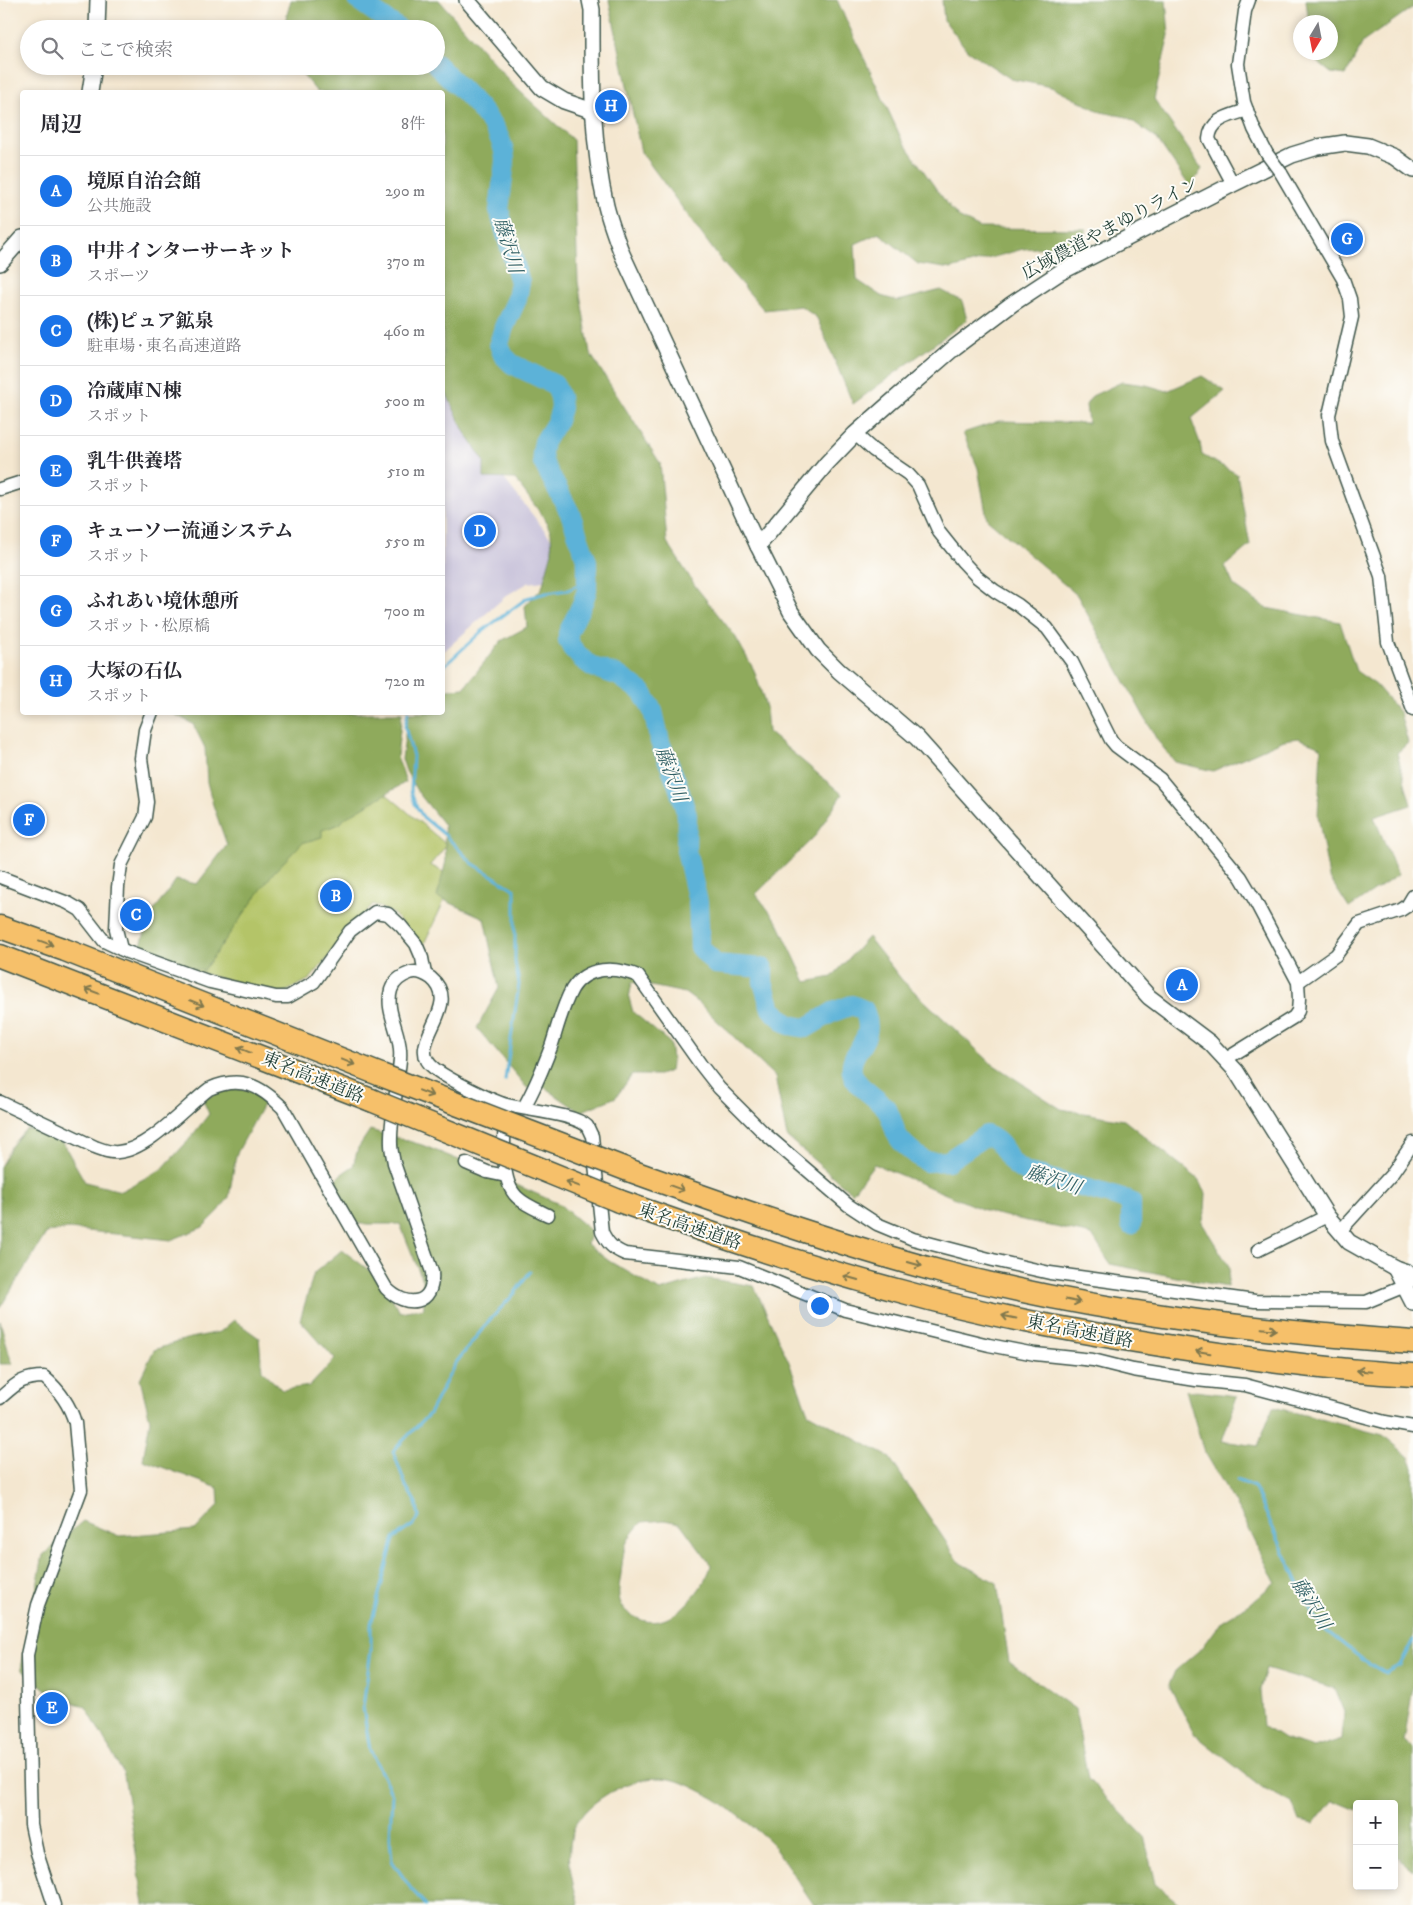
<!DOCTYPE html>
<html lang="ja">
<meta charset="utf-8">
<style>
body{margin:0;font-family:"IM FELL DW Pica","Noto Serif JP",serif;background:#f7f7f7;color:#2b2b33}
.controls{position:absolute;right:15px;bottom:15px;display:grid;overflow:hidden;border-radius:5px;box-shadow:0 2px 8px #0003}
.controls button{width:45px;height:45px;display:grid;place-items:center;padding:0;border:0;border-bottom:1px solid #e1e1e2;background:#fff;color:#2b2b33;font:25px sans-serif}
.compass{position:absolute;left:1293px;top:15px;width:45px;height:45px;border-radius:50%;background:#fff;box-shadow:0 2px 8px #0003;rotate:190deg}
.you{position:absolute;left:819px;top:1305px;width:18px;height:18px;margin:-12px;border:4px solid #fff;border-radius:50%;background:#1a73e8;box-shadow:0 0 0 8px #1a73e833}
.badge{display:grid;place-items:center;width:32px;height:32px;border-radius:50%;background:#1a73e8;color:#fff;font-size:16px;font-weight:700}
.pin{position:absolute;translate:-50% -50%;border:2px solid #fff;box-shadow:0 1px 5px #0006}
.list{margin:0;padding:0;list-style:none}
h2{display:flex;justify-content:space-between;align-items:center;height:65px;margin:0;padding:0 20px;font-size:21px}
h2 small{font-size:16px;font-weight:400;color:#7c7c81}
.list li{display:grid;grid-template-columns:32px 1fr auto;gap:15px;align-items:center;box-sizing:border-box;height:70px;padding:0 20px;border-top:1px solid #e1e1e2}
.list b{display:block;font-size:19px;white-space:nowrap}
.list p{margin:0;font-size:16px;white-space:nowrap;color:#7c7c81}
.list em{font-size:16px;font-style:normal;color:#7c7c81}
.icon{flex:none;width:28px;height:28px;fill:none;stroke:currentColor;stroke-width:2;stroke-linecap:round;stroke-linejoin:round}
.map{position:relative;flex:none;width:1413px;height:1905px;overflow:hidden}
.search{position:absolute;background:#fff;box-shadow:0 2px 8px #0003;left:20px;top:20px;width:425px;height:55px;display:flex;align-items:center;gap:12px;box-sizing:border-box;padding:0 18px;border-radius:28px;color:#7c7c81;font-size:19px}
.panel{position:absolute;background:#fff;box-shadow:0 2px 8px #0003;left:20px;top:90px;width:425px;height:625px;border-radius:5px}
.map>svg:first-child{display:block}
.industrial{fill:#c6c0d9}
.green{fill:#b4c467;stroke:#6a804e}
.forest{fill:#8faa5c;stroke:#577448;fill-rule:evenodd}
.lines{fill:none;stroke-linecap:round;stroke-linejoin:round}
.stream{stroke:#5bb2d8;stroke-width:3}
.river{stroke:#5bb2d8;stroke-width:20}
.minor-casing{stroke:#3f564b;stroke-width:15}
.tertiary-casing{stroke:#3f564b;stroke-width:18}
.motorway-casing{stroke:#3f564b;stroke-width:25}
.minor{stroke:#fff;stroke-width:12}
.tertiary{stroke:#fff;stroke-width:15}
.motorway{stroke:#f6c06b;stroke-width:22}
.minor-bridge-casing{stroke:#3f564b;stroke-width:15;stroke-linecap:butt}
.motorway-bridge-casing{stroke:#3f564b;stroke-width:25;stroke-linecap:butt}
.minor-bridge{stroke:#fff;stroke-width:12}
.motorway-bridge{stroke:#f6c06b;stroke-width:22}
.oneway{stroke:#80784d}
.labels{text-anchor:middle;stroke-width:4;stroke-linejoin:round;paint-order:stroke}
.street-label{font-size:18px;fill:#1f3d34;stroke:#fdfcf7}
.water-label{font-size:19px;font-style:italic;fill:#316065;stroke:#fdfcf7}
</style>
<div class="map">
<svg width="1413" height="1905" viewBox="0 0 1413 1905">
<rect width="100%" height="100%" fill="#fdfcf7"/>
<filter id="ink" filterUnits="userSpaceOnUse"><feTurbulence type="fractalNoise" baseFrequency=".02" numOctaves="2"/><feDisplacementMap in="SourceGraphic" scale="10" xChannelSelector="R" yChannelSelector="G"/><feConvolveMatrix kernelMatrix="1 2 1 2 8 2 1 2 1" color-interpolation-filters="sRGB"/></filter>
<filter id="wash" filterUnits="userSpaceOnUse"><feTurbulence type="fractalNoise" baseFrequency=".0096" numOctaves="4" result="noise"/><feDisplacementMap in="SourceGraphic" scale="20" xChannelSelector="R" yChannelSelector="G"/><feGaussianBlur stdDeviation="1.12" result="paint"/><feColorMatrix in="noise" values="0 0 0 0 0 0 0 0 0 0 0 0 0 0 0 0 0 1.4 0 .05"/><feComposite in="paint" operator="in"/></filter>
<g filter="url(#wash)">
<rect width="100%" height="100%" fill="#f4e7d0"/>
<polygon class="industrial" points="442,356 494,466 561,551 551,580 528,583 507,595 443,652"/>
<polygon class="green" points="378,787 447,845 430,865 455,878 422,948 394,914 373,904 310,979 283,993 252,987 187,969 230,888"/>
<g class="forest">
<polygon points="291,0 439,0 513,85 573,140 578,282 590,353 660,463 667,542 696,587 735,636 754,670 766,707 768,732 842,794 815,836 756,894 778,923 806,982 832,977 868,937 902,980 991,1063 1061,1109 1124,1120 1198,1179 1206,1193 1205,1212 1202,1223 1230,1268 1227,1287 1110,1264 1092,1235 991,1213 874,1164 852,1193 787,1137 775,1077 701,1005 685,993 632,982 629,998 633,1012 670,1043 672,1059 670,1071 659,1075 632,1075 616,1097 580,1112 544,1087 527,1088 477,1028 499,988 484,918 437,897 446,861 444,825 417,791 406,771 402,759 408,713 442,712 443,692 452,689 464,688 501,641 527,627 525,606 542,588 552,552 551,533 545,519 515,479 484,478 484,461 464,431 443,386 442,92 317,92 295,66 436,66 436,29 283,29"/>
<polygon points="609,0 837,0 902,140 939,193 958,217 980,228 1086,229 1086,244 1023,249 951,269 918,264 879,233 855,244 857,280 881,296 898,301 941,290 962,301 967,320 853,404 817,318 801,306 764,310 723,263 641,152"/>
<polygon points="942,0 1166,0 1169,35 1154,99 1202,169 1190,187 1157,139 1127,117 1101,112 1051,87 1011,79 967,50 944,20"/>
<polygon points="1306,0 1413,0 1413,7 1363,42 1346,75 1331,73 1306,53 1330,52 1330,22 1305,22 1308,16"/>
<polygon points="1202,376 1225,391 1191,419 1200,443 1202,455 1237,474 1250,545 1225,566 1234,586 1266,608 1340,622 1356,671 1376,685 1400,713 1408,743 1397,753 1411,805 1374,817 1398,875 1349,908 1329,877 1318,816 1321,747 1298,738 1284,740 1213,771 1175,762 1157,740 1077,595 987,519 978,468 963,433 999,421 1088,423 1086,405 1092,396 1122,382 1146,385 1167,391"/>
<polygon points="172,713 402,713 397,756 406,782 345,818 340,824 322,830 322,837 302,843 273,873 203,971 139,950 151,915 176,880 197,884 227,845 213,805 207,782 205,748 193,724"/>
<polygon points="226,1088 248,1090 266,1099 236,1155 229,1197 219,1211 203,1227 171,1240 69,1229 47,1232 0,1308 0,1167 12,1145 26,1129 39,1130 59,1136 85,1182 121,1191 162,1169 188,1141 209,1114 203,1100"/>
<path d="M 370,1130 L 422,1145 L 481,1169 L 559,1204 L 591,1231 L 587,1244 L 609,1261 L 660,1291 L 705,1278 L 754,1286 L 789,1362 L 808,1413 L 889,1457 L 960,1563 L 997,1583 L 1009,1662 L 1075,1709 L 1088,1779 L 1144,1836 L 1155,1884 L 1181,1905 L 814,1905 C 800,1885 787,1864 773,1845 C 766,1836 721,1801 710,1796 C 695,1787 674,1777 656,1778 C 627,1779 580,1803 572,1834 C 566,1860 572,1881 579,1905 L 144,1905 L 124,1775 L 86,1707 L 51,1694 L 21,1669 L 43,1555 L 83,1521 L 119,1536 L 195,1530 L 219,1505 L 218,1488 L 143,1460 L 150,1420 L 140,1379 L 154,1350 L 186,1339 L 220,1332 L 234,1320 L 259,1338 L 262,1371 L 282,1390 L 310,1386 L 335,1359 L 300,1320 L 314,1273 L 342,1250 L 381,1279 L 400,1312 L 424,1308 L 423,1281 L 400,1224 L 359,1224 L 343,1211 L 332,1190 L 339,1176 L 353,1166 L 358,1148 ZM 664,1520 L 680,1523 L 711,1565 C 708,1582 684,1611 668,1618 C 658,1623 645,1623 635,1617 C 626,1613 621,1607 619,1597 C 618,1590 620,1581 621,1574 C 624,1548 623,1542 642,1522 Z"/>
<polygon points="0,1321 12,1364 0,1364"/>
<path d="M 1186,1390 L 1237,1396 L 1222,1441 L 1258,1446 L 1273,1407 L 1383,1435 L 1409,1457 L 1413,1467 L 1413,1687 L 1404,1741 L 1413,1748 L 1413,1870 L 1394,1855 L 1394,1804 L 1357,1804 L 1357,1810 L 1333,1800 L 1314,1824 L 1299,1821 L 1292,1803 L 1263,1788 L 1194,1734 L 1169,1685 L 1175,1671 L 1203,1647 L 1222,1621 L 1250,1604 L 1275,1582 L 1242,1515 L 1203,1449 ZM 1266,1668 L 1334,1688 L 1344,1712 L 1342,1739 L 1314,1748 L 1283,1739 L 1263,1726 L 1260,1690 Z"/>
</g>
<g class="lines">
<g class="stream">
<polyline points="442,668 481,632 527,598 546,593 568,590 587,581"/>
<polyline points="408,712 405,727 413,756 411,791 415,804 423,817 446,836 472,863 515,890 515,962 519,984 505,1080"/>
<polyline points="1237,1480 1254,1487 1314,1617 1324,1629 1362,1659 1385,1673 1400,1665 1413,1640"/>
<polyline points="426,1905 412,1890 392,1861 390,1838 392,1794 370,1750 363,1707 371,1650 371,1624 394,1538 413,1525 419,1516 416,1503 406,1486 393,1451 429,1414 455,1364 488,1322 514,1294 530,1272"/>
</g>
<g class="river">
<polyline points="358,0 399,29"/>
<path d="M 436,64 C 460,89 505,125 505,161 L 499,210 L 520,282 L 517,299 L 504,327 L 499,344 L 503,355 L 512,364 L 555,385 L 560,397 L 561,408 L 557,421 L 544,442 L 542,452 L 543,462 L 570,513 L 587,561 L 587,590 L 583,602 L 568,633 L 568,640 L 572,648 L 582,659 L 593,667 L 619,676 L 642,692 L 653,711 L 660,742 L 677,783 L 687,815 L 686,850 L 698,902 L 700,947 L 715,964 L 763,968 L 763,982 L 771,1009 L 789,1025 L 806,1028 L 833,1012 L 852,1005 L 864,1010 C 867,1017 869,1025 867,1033 C 864,1046 849,1056 852,1072 C 856,1088 876,1096 886,1108 C 891,1115 893,1125 896,1133 C 902,1146 916,1154 926,1162 L 948,1161 L 986,1135 C 1009,1143 1004,1162 1024,1171 C 1029,1174 1036,1174 1042,1176 C 1071,1186 1102,1191 1131,1202 L 1131,1225"/>
</g>
</g>
</g>
<g filter="url(#ink)">
<g class="lines">
<g class="minor-casing">
<g id="minor">
<polyline points="1249,0 1245,11 1238,64 1244,102 1254,129 1267,154"/>
<polyline points="1281,173 1343,279 1350,299 1352,317 1329,415 1332,441 1381,576 1388,642 1413,710"/>
<path d="M 1233,184 L 1209,139 C 1211,118 1230,116 1247,110"/>
<polyline points="855,434 873,450 908,474 918,485 939,532 963,562 977,577 995,591 1018,605 1047,628 1072,662 1111,740 1116,746 1160,779 1241,877 1254,899 1298,982 1299,999 1298,1011 1294,1017 1226,1059"/>
<polyline points="0,489 22,482"/>
<polyline points="0,877 68,903 80,910 104,941 127,952 210,982 276,997 288,997 314,982 350,931 375,912 388,914 401,926 416,944 422,958 425,974"/>
<polyline points="121,949 116,929 118,887 121,865 145,817 147,802 141,758 145,730 152,712"/>
<polyline points="1298,982 1336,955 1359,924 1401,910 1407,906 1413,896"/>
<path d="M 0,1102 L 95,1147 C 103,1150 110,1153 118,1152 C 148,1150 185,1107 209,1089 C 240,1075 260,1085 283,1108 L 386,1288 C 406,1309 435,1306 432,1272 L 394,1163 C 393,1157 391,1150 391,1144 C 390,1124 396,1097 398,1076 C 399,1068 401,1058 400,1050 C 399,1030 385,1010 391,990 C 394,981 401,976 410,973 C 417,970 425,974 431,978 C 466,1007 401,1044 435,1069 C 448,1079 492,1101 507,1105 C 525,1110 575,1114 587,1126 C 589,1129 590,1133 592,1136 L 602,1232 C 608,1244 613,1249 625,1254 L 739,1267 L 845,1310 L 989,1345 L 1035,1354 L 1093,1360 L 1133,1370 L 1196,1380 L 1245,1385 L 1385,1422 L 1413,1427"/>
<path d="M 524,1107 C 535,1088 543,1068 551,1047 C 557,1029 562,1007 572,989 C 587,965 616,967 638,976 L 701,1065 L 719,1088 L 764,1133 L 848,1205 L 877,1224 L 913,1239 L 993,1260 L 1050,1273 L 1255,1301 L 1366,1302 L 1405,1286"/>
<path d="M 505,1118 C 504,1140 500,1181 517,1197 C 525,1205 538,1210 548,1215"/>
<polyline points="466,1163 487,1172 506,1176"/>
<polyline points="1340,1231 1391,1175 1413,1143"/>
<polyline points="1258,1250 1327,1216"/>
<path d="M 0,1398 C 16,1384 22,1377 44,1377 C 58,1389 70,1405 75,1423 L 81,1490 L 38,1605 L 27,1655 L 31,1825 L 37,1853 L 54,1905"/>
</g>
</g>
<g class="tertiary-casing">
<g id="tertiary">
<polyline points="467,0 542,88 564,101 593,111"/>
<path d="M 590,0 L 592,10 C 592,76 591,142 606,206 C 610,222 616,238 622,254 L 758,546 L 791,612 L 818,650 L 839,671 L 917,738 L 1149,997 L 1210,1043 L 1236,1071 L 1327,1216 L 1349,1242 L 1395,1268 L 1407,1272 L 1413,1279"/>
<polyline points="97,29 98,0"/>
<polyline points="90,92 94,66"/>
<polyline points="0,263 22,238"/>
<polyline points="758,546 827,463 855,434 889,404 955,347 1012,304 1059,273 1233,184 1292,155 1318,147 1345,143 1368,146 1395,157 1413,170"/>
<polyline points="1395,1268 1413,1303"/>
</g>
</g>
<g class="motorway-casing">
<g id="motorway">
<polyline points="0,927 65,950 381,1075"/>
<polyline points="0,956 371,1100"/>
<path d="M 631,1171 C 734,1208 837,1244 942,1272 C 1096,1312 1255,1331 1413,1342"/>
<path d="M 619,1201 C 711,1234 805,1266 900,1291 C 996,1318 1095,1335 1193,1350 C 1266,1361 1339,1371 1413,1375"/>
</g>
</g>
<use href="#minor" class="minor"/>
<use href="#tertiary" class="tertiary"/>
<use href="#motorway" class="motorway"/>
<g class="minor-bridge-casing">
<polyline id="minor-bridge" points="1267,154 1281,173"/>
</g>
<g class="motorway-bridge-casing">
<g id="motorway-bridge">
<polyline points="381,1075 631,1171"/>
<polyline points="371,1100 619,1201"/>
</g>
</g>
<use href="#minor-bridge" class="minor-bridge"/>
<use href="#motorway-bridge" class="motorway-bridge"/>
</g>
<defs><path id="oneway-shaft" d="M-6 0H5M1.5-3L5.5 0L1.5 3" fill="none" stroke-width="1.6" stroke-linecap="round" stroke-linejoin="round" transform="scale(1.25)"/></defs>
<g class="oneway">
<use href="#oneway-shaft" transform="translate(46 943) rotate(20)"/>
<use href="#oneway-shaft" transform="translate(92 991) rotate(-159)"/>
<use href="#oneway-shaft" transform="translate(197 1003) rotate(22)"/>
<use href="#oneway-shaft" transform="translate(244 1050) rotate(-158)"/>
<use href="#oneway-shaft" transform="translate(348 1062) rotate(22)"/>
<use href="#oneway-shaft" transform="translate(426 1093) rotate(21)"/>
<use href="#oneway-shaft" transform="translate(573 1184) rotate(-159)"/>
<use href="#oneway-shaft" transform="translate(677 1188) rotate(20)"/>
<use href="#oneway-shaft" transform="translate(915 1264) rotate(16)"/>
<use href="#oneway-shaft" transform="translate(851 1278) rotate(-164)"/>
<use href="#oneway-shaft" transform="translate(1073 1301) rotate(12)"/>
<use href="#oneway-shaft" transform="translate(1009 1317) rotate(-168)"/>
<use href="#oneway-shaft" transform="translate(1269 1329) rotate(6)"/>
<use href="#oneway-shaft" transform="translate(1203 1352) rotate(-171)"/>
<use href="#oneway-shaft" transform="translate(1364 1371) rotate(-175)"/>
</g>
</g>
<g class="labels">
<g class="street-label">
<text transform="translate(1110 228) rotate(-28)" y="6">広域農道やまゆりライン</text>
<text transform="translate(313 1077) rotate(22)" y="6">東名高速道路</text>
<text transform="translate(690 1226) rotate(19)" y="6">東名高速道路</text>
<text transform="translate(1080 1331) rotate(11)" y="6">東名高速道路</text>
</g>
<g class="water-label">
<text transform="translate(509 245) rotate(74)" y="7">藤沢川</text>
<text transform="translate(672 774) rotate(70)" y="7">藤沢川</text>
<text transform="translate(1054 1179) rotate(18)" y="7">藤沢川</text>
<text transform="translate(1312 1603) rotate(58)" y="7">藤沢川</text>
</g>
</g>
</svg>
<div class="controls">
<button>+</button>
<button>−</button>
</div>
<svg class="compass" viewBox="-18 -18 36 36"><path d="M0-13l5 13h-10z" fill="#e53935"/><path d="M0 13l5-13h-10z" fill="#7c7c81"/></svg>
<div class="you"></div>
<div class="pin badge" style="left:1182px;top:985px">A</div>
<div class="pin badge" style="left:336px;top:896px">B</div>
<div class="pin badge" style="left:136px;top:915px">C</div>
<div class="pin badge" style="left:480px;top:531px">D</div>
<div class="pin badge" style="left:52px;top:1708px">E</div>
<div class="pin badge" style="left:29px;top:820px">F</div>
<div class="pin badge" style="left:1347px;top:239px">G</div>
<div class="pin badge" style="left:611px;top:106px">H</div>
<div class="search"><svg class="icon" aria-label="search" viewBox="0 0 24 24"><circle cx="10" cy="10" r="6"/><path d="M15 15l6 6"/></svg>ここで検索</div>
<section class="panel">
<h2>周辺<small>8件</small></h2>
<ul class="list">
<li><span class="badge">A</span><div><b>境原自治会館</b><p>公共施設</p></div><em>290 m</em></li>
<li><span class="badge">B</span><div><b>中井インターサーキット</b><p>スポーツ</p></div><em>370 m</em></li>
<li><span class="badge">C</span><div><b>(株)ピュア鉱泉</b><p>駐車場 · 東名高速道路</p></div><em>460 m</em></li>
<li><span class="badge">D</span><div><b>冷蔵庫Ｎ棟</b><p>スポット</p></div><em>500 m</em></li>
<li><span class="badge">E</span><div><b>乳牛供養塔</b><p>スポット</p></div><em>510 m</em></li>
<li><span class="badge">F</span><div><b>キューソー流通システム</b><p>スポット</p></div><em>550 m</em></li>
<li><span class="badge">G</span><div><b>ふれあい境休憩所</b><p>スポット · 松原橋</p></div><em>700 m</em></li>
<li><span class="badge">H</span><div><b>大塚の石仏</b><p>スポット</p></div><em>720 m</em></li>
</ul>
</section>
</div>
